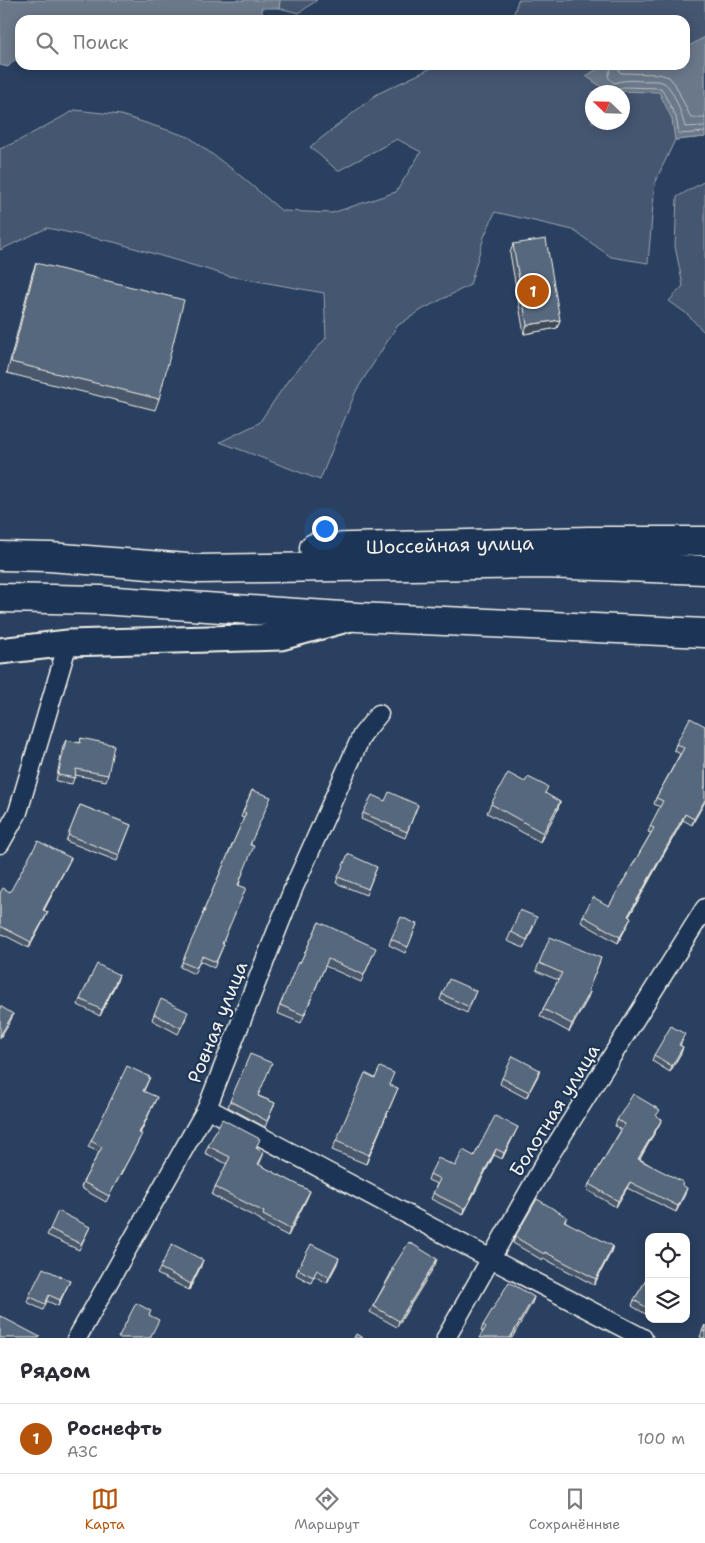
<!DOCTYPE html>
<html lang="ru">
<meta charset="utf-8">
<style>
body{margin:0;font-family:"Shantell Sans",sans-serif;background:#f7f7f7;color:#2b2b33}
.controls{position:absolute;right:15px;bottom:15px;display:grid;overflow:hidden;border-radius:10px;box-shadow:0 2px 12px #0003}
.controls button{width:45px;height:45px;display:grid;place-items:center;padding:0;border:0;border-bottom:1px solid #e1e1e2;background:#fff;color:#2b2b33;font:25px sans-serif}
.compass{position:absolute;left:585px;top:85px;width:45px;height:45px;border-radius:50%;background:#fff;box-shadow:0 2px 12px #0003;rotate:293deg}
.you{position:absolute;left:324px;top:528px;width:18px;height:18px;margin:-12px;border:4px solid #fff;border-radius:50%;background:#1a73e8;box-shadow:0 0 0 8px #1a73e833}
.badge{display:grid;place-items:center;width:32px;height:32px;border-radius:50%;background:#b45309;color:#fff;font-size:16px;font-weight:700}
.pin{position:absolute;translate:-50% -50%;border:2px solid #fff;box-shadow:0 1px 5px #0006}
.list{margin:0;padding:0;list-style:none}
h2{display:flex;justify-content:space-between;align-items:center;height:65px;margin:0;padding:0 20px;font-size:21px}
h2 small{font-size:16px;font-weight:400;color:#7c7c81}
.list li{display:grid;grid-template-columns:32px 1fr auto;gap:15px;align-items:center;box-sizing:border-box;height:70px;padding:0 20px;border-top:1px solid #e1e1e2}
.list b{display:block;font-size:19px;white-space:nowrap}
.list p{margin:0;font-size:16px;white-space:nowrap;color:#7c7c81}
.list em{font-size:16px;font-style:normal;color:#7c7c81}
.icon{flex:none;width:28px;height:28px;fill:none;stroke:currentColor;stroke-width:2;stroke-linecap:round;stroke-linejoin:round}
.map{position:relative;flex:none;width:705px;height:1338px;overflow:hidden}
.search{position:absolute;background:#fff;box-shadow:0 2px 12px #0003;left:15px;right:15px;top:15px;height:55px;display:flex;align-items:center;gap:12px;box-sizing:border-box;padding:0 18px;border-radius:15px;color:#7c7c81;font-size:19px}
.sheet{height:135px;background:#fff}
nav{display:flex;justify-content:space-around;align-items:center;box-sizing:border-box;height:70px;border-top:1px solid #e1e1e2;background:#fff;font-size:14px;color:#7c7c81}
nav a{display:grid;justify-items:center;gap:2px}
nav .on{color:#b45309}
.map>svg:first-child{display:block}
.green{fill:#445771;stroke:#9ca4ac;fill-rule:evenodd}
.water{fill:#6a788a;stroke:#a1a8b0}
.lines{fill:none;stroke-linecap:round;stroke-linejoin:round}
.shore{stroke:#bdc1c2;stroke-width:1}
.street-casing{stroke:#f4f1e8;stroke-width:21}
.secondary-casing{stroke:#f4f1e8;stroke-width:29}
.primary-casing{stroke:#f4f1e8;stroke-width:31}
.street{stroke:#1d3557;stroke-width:18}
.secondary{stroke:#1d3557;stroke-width:25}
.primary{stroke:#1d3557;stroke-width:28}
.wall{fill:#4a596c;stroke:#f4f1e8}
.shaded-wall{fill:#3c4858;stroke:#f4f1e8}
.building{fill:#56677d;stroke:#f4f1e8}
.labels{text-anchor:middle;stroke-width:4.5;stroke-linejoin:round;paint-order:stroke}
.street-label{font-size:19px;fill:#f4f1e8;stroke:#1d3557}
</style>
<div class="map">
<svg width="705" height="1338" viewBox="0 0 705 1338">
<rect width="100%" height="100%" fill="#2a4060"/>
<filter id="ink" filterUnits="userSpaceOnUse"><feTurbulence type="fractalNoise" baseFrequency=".02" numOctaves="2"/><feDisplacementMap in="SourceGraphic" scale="10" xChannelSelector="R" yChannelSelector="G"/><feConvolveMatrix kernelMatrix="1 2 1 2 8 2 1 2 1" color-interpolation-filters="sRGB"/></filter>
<g filter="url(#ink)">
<g class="green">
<polygon points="280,0 317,0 299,13 279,8"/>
<path d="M 518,0 L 705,0 L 705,137 L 675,140 L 655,182 L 648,263 L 611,257 L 573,230 L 495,212 L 484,237 L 470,285 L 423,309 L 397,326 L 356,391 L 320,480 L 220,442 L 259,423 L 289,379 L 326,338 L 324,293 L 229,276 L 114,242 L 47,228 L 0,250 L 0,149 L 18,141 L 75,110 L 121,115 L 189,137 L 236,172 L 282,211 L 332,213 L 396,192 L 421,152 L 397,139 L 338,171 L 310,147 L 377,94 L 438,65 L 685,65 L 685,20 L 512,20 ZM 592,92 L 622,92 L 622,122 L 592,122 Z"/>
<polygon points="705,181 705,333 687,314 669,301 683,286 675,246 677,197"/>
</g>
<g class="water">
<polygon points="0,0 280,0 279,8 261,8 263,16 257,20 20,20 20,60 15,60 8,67 0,65"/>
<polygon points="705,37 705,137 675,140 672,119 659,92 607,91 586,76 604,65 685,65 685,48"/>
</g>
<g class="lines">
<g class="shore">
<path d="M 612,65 L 608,77 L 614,83 C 623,80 632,80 642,81 C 648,81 656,80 662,82 C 673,85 682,116 685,127 L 705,126"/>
<polyline points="620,65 619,71 621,73 659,74 669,77 675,84 691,118 705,118"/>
<polyline points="618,92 619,89 623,87 661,88 676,117 679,134 705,132"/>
</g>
<g class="street-casing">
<g id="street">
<polyline points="0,844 18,812 68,643"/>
<polyline points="207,1108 491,1259 643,1338"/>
<polyline points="77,1338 207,1108 294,887 362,735 379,714"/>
<polyline points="446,1338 546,1161 705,908"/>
</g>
</g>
<g class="secondary-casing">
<polyline id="secondary" points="0,651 68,643 281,637 347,619"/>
</g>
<g class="primary-casing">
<g id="primary">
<path id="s1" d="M 314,548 L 589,541 L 705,541"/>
<polyline points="0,556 50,557 199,569 544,564 705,570"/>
<polyline points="0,598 101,600 357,617 705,633"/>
</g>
</g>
<use href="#street" class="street"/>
<use href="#secondary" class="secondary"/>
<use href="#primary" class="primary"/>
</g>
<g class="wall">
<polygon points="513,244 560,320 557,328 524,334 510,253"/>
<polygon points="36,263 159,399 155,410 7,373 32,274"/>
<polygon points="705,726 705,790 692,825 683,820 629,917 628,924 618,943 581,922 583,916 609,906 651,833 648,832 660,807 654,804 656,798 680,754 674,750 676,744"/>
<polygon points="81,738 108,775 106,781 75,775 72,784 56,781 63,746 66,740 80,743"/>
<polygon points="525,782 560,802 557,811 540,842 487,813 491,804"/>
<polygon points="252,790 251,845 239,885 223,944 224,944 214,968 200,961 194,974 180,967 203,916 202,915 204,910 244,818 241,817"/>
<polygon points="385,801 418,805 405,838 361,819 363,813"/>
<polygon points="80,805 131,825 117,861 66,841"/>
<polygon points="68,864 44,910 45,918 29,948 0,933 0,893 10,892"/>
<polygon points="377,867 366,895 336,883 338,877"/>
<polygon points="319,922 373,955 361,982 325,966 301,1023 277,1013 280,1005 300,963"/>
<polygon points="417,924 405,953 389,945 391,939"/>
<polygon points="534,926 524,948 507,941 511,932"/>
<polygon points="601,958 588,991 587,1000 569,1032 540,1016 543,1009 558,980 536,971 539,963"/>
<polygon points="117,981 100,1016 78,1005 80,999"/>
<polygon points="476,991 467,1013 440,1000 442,994"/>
<polygon points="154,1014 186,1018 178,1034 152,1020"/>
<polygon points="683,1040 680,1045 683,1047 681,1053 670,1072 652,1061 654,1055"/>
<polygon points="540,1070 526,1098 500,1084 502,1078"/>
<polygon points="150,1077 144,1091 154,1103 140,1134 139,1140 106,1202 81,1188 83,1182 99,1152 88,1147 91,1141"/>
<polygon points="390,1085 394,1097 366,1164 332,1150 336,1141"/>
<polygon points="259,1096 275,1103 265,1127 228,1107 230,1101"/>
<polygon points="657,1117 662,1119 659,1125 640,1159 682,1185 685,1194 676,1212 627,1188 616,1207 587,1190 589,1184 621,1130 615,1126 617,1120"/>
<polygon points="515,1133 502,1159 494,1155 463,1215 431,1199 437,1184 428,1180 430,1174 455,1166"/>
<polygon points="208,1146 256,1148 264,1153 259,1165 310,1191 307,1198 288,1236 261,1222 261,1220 212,1195 215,1187 227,1164 205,1153"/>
<polygon points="567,1217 565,1221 611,1252 594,1285 543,1258 542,1260 513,1243 515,1237"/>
<polygon points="90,1227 79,1250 47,1235 50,1229"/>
<polygon points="337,1264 327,1283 314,1276 311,1283 296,1275 298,1269"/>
<polygon points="435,1265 397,1327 370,1312 373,1306 390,1275 392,1269"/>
<polygon points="201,1266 189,1290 157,1274 160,1268"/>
<polygon points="649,1275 649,1316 632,1306 634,1300"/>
<polygon points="67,1287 58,1306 47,1301 43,1310 27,1302 29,1296"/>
<polygon points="534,1297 532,1303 482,1332 481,1331 483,1325"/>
<polygon points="705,1325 705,1338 703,1338 700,1337"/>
</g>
<g class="shaded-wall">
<polygon points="560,320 557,328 524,334 527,325"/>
<polygon points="705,800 705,802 692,825 694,819"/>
<polygon points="560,802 557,811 540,842 543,833"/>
<polygon points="685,814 683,820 625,922 628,916"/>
<polygon points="71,858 68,864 41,916 43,910"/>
<polygon points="48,912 45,918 29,948 31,942"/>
<polygon points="631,918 628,924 618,943 620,937"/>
<polygon points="119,975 117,981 100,1016 102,1010"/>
<polygon points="590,992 587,1000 569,1032 572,1024"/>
<polygon points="13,1014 11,1020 0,1038 0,1036"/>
<polygon points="683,1047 681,1053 670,1072 672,1066"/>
<polygon points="540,1070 538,1076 526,1098"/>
<polygon points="398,1088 394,1097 366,1164 369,1155"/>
<polygon points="157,1097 154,1103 137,1139 139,1133"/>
<polygon points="662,1119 659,1125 636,1165 638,1159"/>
<polygon points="518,1127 502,1159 504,1153"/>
<polygon points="496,1149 494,1155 463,1215 465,1209"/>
<polygon points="630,1182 627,1188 616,1207 618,1201"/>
<polygon points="687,1188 685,1194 676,1212 678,1206"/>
<polygon points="310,1191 307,1198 288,1236 290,1229"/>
<polygon points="613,1246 611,1252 594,1285 596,1279"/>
<polygon points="339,1258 337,1264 327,1283 329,1277"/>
<polygon points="437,1259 435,1265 397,1327 399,1321"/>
<polygon points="203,1260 201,1266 189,1290 191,1284"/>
<polygon points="70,1281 67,1287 58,1306 60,1300"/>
<polygon points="534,1297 532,1303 512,1338 510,1338"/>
</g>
<g class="building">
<polygon points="546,239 560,320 527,325 513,244"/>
<polygon points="36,263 184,300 159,399 11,362"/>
<polygon points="690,718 705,726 705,786 704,789 705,790 705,800 694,819 685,814 628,916 631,918 620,937 583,916 593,897 609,906 654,828 650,826 663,801 656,798 684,748 676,744"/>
<polygon points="81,738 114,745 108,775 76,769 75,778 58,775 66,740 80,743"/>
<polygon points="508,773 525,782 528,777 548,787 545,793 560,802 543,833 491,804"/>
<polygon points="252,790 271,797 250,845 254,846 238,885 246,888 222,944 224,944 216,962 202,956 196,968 182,962 205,910 204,910 246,813 243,812"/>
<polygon points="389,792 418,805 407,832 363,813 372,795 385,801"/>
<polygon points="80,805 131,825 119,855 68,835"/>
<polygon points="38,841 71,858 43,910 48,912 31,942 0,926 0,893 3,888 10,892"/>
<polygon points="348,854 377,867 368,889 338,877"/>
<polygon points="520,910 537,917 527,940 511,932"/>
<polygon points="401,917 417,924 408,947 391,939"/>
<polygon points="319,922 376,948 364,975 328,959 304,1015 280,1005 298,962 300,963"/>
<polygon points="550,937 601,958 588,991 590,992 572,1024 543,1009 562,973 539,963"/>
<polygon points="97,964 119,975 102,1010 80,999"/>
<polygon points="449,979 476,991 469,1007 442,994"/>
<polygon points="161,999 188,1012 181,1028 154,1014"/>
<polygon points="0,1006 13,1014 0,1036"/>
<polygon points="671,1026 685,1034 679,1045 683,1047 672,1066 654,1055"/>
<polygon points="250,1054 272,1063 258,1096 275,1103 267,1121 230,1101"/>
<polygon points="513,1056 540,1070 529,1092 502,1078"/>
<polygon points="127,1066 150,1077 143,1091 157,1097 139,1133 142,1134 109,1196 83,1182 102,1147 91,1141"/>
<polygon points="380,1067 394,1073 389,1085 398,1088 369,1155 336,1141 365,1073 375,1078"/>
<polygon points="633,1094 660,1110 656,1116 662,1119 638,1159 683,1182 682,1185 687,1188 678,1206 630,1182 618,1201 589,1184 625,1124 617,1120"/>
<polygon points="495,1116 518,1127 504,1153 496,1149 465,1209 433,1193 440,1179 430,1174 438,1158 455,1166 463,1150 474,1156"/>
<polygon points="222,1119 260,1139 256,1148 264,1153 258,1164 310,1191 290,1229 263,1215 264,1212 215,1187 230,1157 208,1146"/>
<polygon points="537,1199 567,1217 564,1221 613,1246 596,1279 545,1252 544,1254 515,1237"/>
<polygon points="58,1211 90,1227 81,1244 50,1229"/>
<polygon points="409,1242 437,1259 399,1321 373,1306 394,1270 392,1269"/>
<polygon points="172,1244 203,1260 191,1284 160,1268"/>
<polygon points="311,1244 339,1258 329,1277 317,1270 313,1277 298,1269"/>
<polygon points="43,1268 70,1281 60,1300 49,1295 45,1304 29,1296"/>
<polygon points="649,1275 649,1309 634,1300"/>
<polygon points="509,1282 534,1297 510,1338 479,1338 486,1327 483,1325"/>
<polygon points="136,1303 151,1311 149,1315 159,1320 150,1338 118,1338"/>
<polygon points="0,1316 40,1337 39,1338 0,1338"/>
<polygon points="705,1325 705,1332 702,1331"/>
<polygon points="356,1334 363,1338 354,1338"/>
</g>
</g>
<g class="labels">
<g class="street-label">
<text dy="7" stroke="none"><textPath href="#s1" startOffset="136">Шоссейная улица</textPath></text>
<text transform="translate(217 1022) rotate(-68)" y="7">Ровная улица</text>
<text transform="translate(554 1110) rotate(-58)" y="7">Болотная улица</text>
</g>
</g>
</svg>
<div class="controls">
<button><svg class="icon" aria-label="locate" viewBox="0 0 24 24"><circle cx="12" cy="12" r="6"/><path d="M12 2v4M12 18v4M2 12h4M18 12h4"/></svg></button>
<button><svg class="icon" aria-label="layers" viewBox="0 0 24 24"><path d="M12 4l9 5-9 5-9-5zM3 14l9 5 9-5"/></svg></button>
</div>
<svg class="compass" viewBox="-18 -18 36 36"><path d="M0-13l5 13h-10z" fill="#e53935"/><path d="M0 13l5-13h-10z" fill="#7c7c81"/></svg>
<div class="you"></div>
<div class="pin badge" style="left:533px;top:291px">1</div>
<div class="search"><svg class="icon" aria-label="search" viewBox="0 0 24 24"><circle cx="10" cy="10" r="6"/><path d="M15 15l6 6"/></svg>Поиск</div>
</div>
<section class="sheet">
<h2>Рядом<small></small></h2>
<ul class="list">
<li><span class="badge">1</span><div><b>Роснефть</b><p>АЗС</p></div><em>100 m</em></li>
</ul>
</section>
<nav>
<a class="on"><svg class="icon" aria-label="map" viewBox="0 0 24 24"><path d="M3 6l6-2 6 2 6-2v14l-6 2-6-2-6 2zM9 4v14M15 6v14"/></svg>Карта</a>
<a><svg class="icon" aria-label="directions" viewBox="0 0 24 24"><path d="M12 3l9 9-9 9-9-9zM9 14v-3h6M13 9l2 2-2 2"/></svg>Маршрут</a>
<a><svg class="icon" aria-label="saved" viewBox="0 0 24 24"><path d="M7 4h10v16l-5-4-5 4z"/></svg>Сохранённые</a>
</nav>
